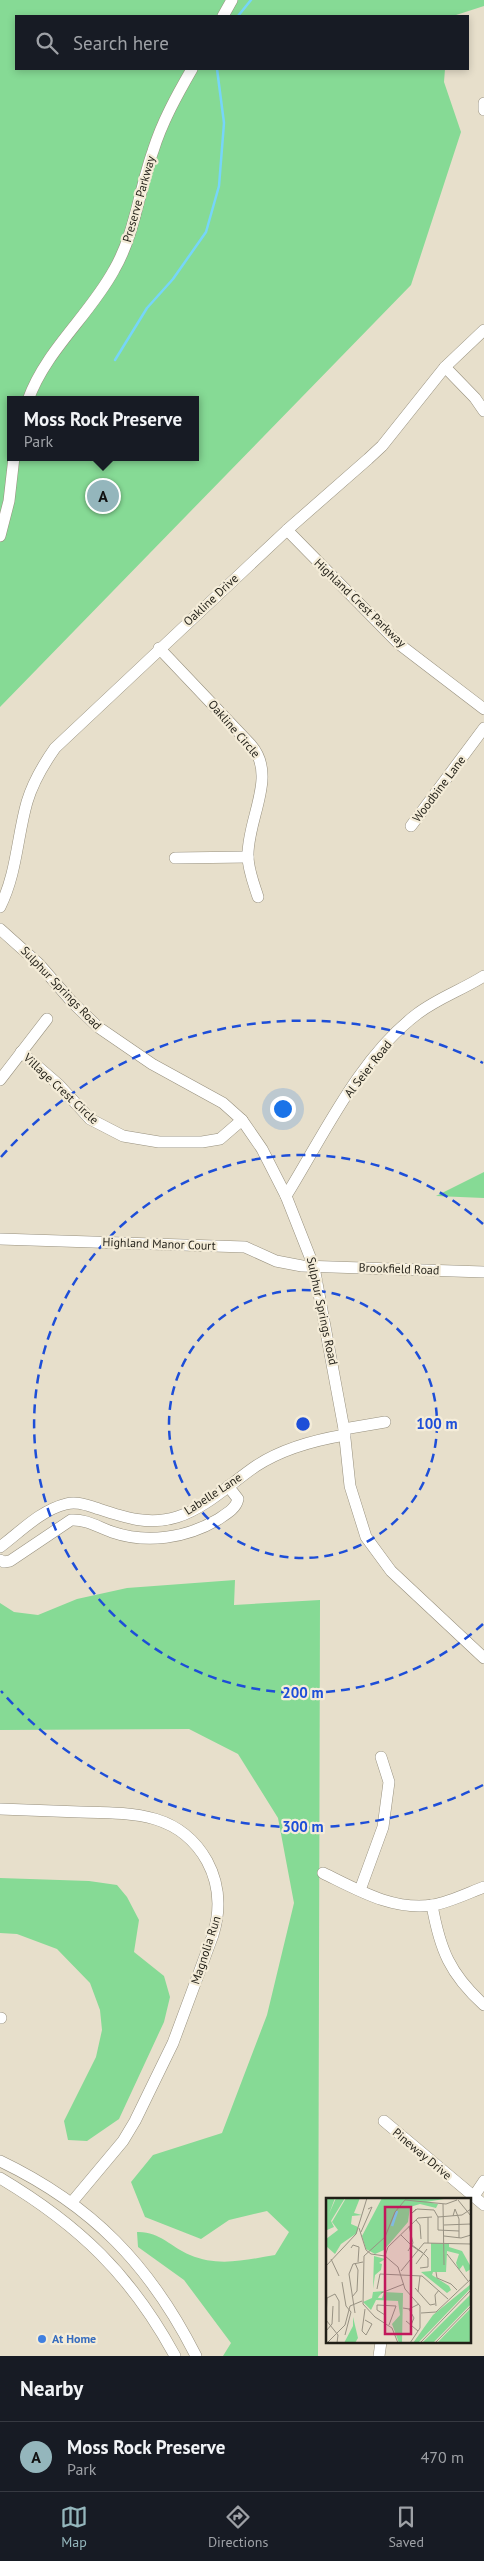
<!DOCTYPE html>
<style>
body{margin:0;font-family:"PT Sans",sans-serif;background:#20242c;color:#f1f3f6}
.you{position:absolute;left:282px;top:1108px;width:18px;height:18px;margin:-12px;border:4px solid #fff;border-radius:50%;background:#1a73e8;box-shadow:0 0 0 8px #1a73e833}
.badge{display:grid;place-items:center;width:32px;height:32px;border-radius:50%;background:#94b6bc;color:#111;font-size:16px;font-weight:700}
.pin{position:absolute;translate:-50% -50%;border:2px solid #fff;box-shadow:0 1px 5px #0006}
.popup{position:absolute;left:7px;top:396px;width:192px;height:65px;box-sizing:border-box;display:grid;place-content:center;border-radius:0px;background:#171b24;filter:drop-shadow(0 1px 4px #0005);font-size:16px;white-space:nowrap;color:#9ea1a6}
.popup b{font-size:19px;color:#f1f3f6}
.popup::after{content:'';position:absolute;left:50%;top:100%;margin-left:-10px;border:10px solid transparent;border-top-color:#171b24}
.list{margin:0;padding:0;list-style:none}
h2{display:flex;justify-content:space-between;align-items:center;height:65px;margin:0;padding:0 20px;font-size:21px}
h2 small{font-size:16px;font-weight:400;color:#9ea1a6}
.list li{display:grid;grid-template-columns:32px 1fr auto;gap:15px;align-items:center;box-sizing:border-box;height:70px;padding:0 20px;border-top:1px solid #363941}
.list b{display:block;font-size:19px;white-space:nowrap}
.list p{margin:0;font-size:16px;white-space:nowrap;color:#9ea1a6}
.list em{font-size:16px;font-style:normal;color:#9ea1a6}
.icon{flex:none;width:28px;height:28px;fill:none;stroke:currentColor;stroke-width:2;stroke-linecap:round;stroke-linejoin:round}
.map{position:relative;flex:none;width:484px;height:2356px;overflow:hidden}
.search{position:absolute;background:#171b24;box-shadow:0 2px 8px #0003;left:15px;right:15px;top:15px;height:55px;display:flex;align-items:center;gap:12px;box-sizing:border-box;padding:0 18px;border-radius:0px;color:#9ea1a6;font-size:19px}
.sheet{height:135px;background:#171b24}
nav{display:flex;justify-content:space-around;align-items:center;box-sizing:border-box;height:70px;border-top:1px solid #363941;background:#171b24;font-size:14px;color:#9ea1a6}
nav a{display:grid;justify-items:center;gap:2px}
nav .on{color:#94b6bc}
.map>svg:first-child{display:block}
.green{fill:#86da95;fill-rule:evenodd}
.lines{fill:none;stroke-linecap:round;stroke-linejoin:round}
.stream{stroke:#76d5f9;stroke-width:2.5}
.minor-casing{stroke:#97907e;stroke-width:12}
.minor{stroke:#fff;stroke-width:11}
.ring{fill:none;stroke:#1d4ed8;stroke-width:2.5;stroke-dasharray:9 6}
.shop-dot{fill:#3f7fe0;stroke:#f4ecd8;stroke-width:2}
.labels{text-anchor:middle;stroke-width:4.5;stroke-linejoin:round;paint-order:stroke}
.street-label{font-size:12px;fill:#211f17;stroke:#f4ecd8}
.shop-label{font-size:12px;font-weight:bold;fill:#366cbe;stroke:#f4ecd8;text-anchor:start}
.inset-river{fill:none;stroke:#76d5f9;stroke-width:2.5}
.inset-road{fill:none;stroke:#989283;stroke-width:1}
.view{fill:#c2185b;fill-opacity:0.15;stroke:#c2185b;stroke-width:2.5}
.inset-edge{fill:none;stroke:#211f17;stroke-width:2.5}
.centre{fill:#1d4ed8;stroke:#f4ecd8;stroke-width:2.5}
.ring-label{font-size:15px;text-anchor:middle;font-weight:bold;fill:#1d4ed8;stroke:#f4ecd8;stroke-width:4.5;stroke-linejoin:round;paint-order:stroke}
</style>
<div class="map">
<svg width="484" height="2356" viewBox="0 0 484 2356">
<rect width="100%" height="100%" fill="#e7dfcb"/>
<g class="green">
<path d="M 0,0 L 484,0 L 484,6 L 453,16 L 16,16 L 16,69 L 445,69 L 444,82 L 461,132 L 411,285 L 0,707 ZM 11,400 L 196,400 L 196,457 L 11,457 Z"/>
<polygon points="484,1172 484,1198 436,1196"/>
<path d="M 235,1580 L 234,1605 L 320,1600 L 318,2356 L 223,2356 L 231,2343 L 184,2280 L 138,2247 L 137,2232 C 159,2231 171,2247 190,2255 C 218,2267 246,2260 275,2255 L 289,2232 L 267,2211 L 229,2220 L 201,2239 L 145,2217 L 131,2182 L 153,2155 L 222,2133 L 267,2015 L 294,1903 L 278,1818 L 238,1754 L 189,1729 L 0,1730 L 0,1603 L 14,1612 L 38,1615 L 77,1599 L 127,1588 Z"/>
<polygon points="0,1878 89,1881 117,1885 127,1897 139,1920 134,1952 164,1976 170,1997 164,2022 119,2119 87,2141 68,2140 64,2121 96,2057 102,2030 100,2010 90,1983 57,1949 17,1934 0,1933"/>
</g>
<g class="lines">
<g class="stream">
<polyline points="238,16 251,0"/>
<polyline points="115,360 147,308 173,279 206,232 219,186 224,123 217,69"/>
</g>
<g class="minor-casing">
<g id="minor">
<polyline points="223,16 232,0"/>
<polyline points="484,103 484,110"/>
<polyline points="445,367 475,398 484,411"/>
<path d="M 28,400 C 46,350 89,316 114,270 C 135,234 139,190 153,151 C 162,122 177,95 192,69"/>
<polyline points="287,530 399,644 484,709"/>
<polyline points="0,536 9,501 14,457"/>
<path d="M 159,648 L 251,745 C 278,776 247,819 248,856 C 248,870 254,884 258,897"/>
<polyline points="411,826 484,728"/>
<polyline points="175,858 248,857"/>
<path d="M 0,907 C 17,873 17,837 27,802 C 33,782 43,765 55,748 L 287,530 L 368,459 L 382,446 L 445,367 L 484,330"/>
<polyline points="0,929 39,964 72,1002 98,1027 152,1064 223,1103 242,1120 262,1149 286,1196 314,1267 344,1429 350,1486 366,1537 391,1571 484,1658"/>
<polyline points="21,1052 59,1085 90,1119 123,1136 159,1142 202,1142 220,1139 242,1120"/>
<polyline points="0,1080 47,1019"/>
<path d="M 286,1196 C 324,1135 359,1058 417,1014 C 438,998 462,990 484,976"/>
<polyline points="0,1239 245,1247 276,1261 302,1266 484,1272"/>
<polyline points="344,1429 385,1422"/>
<path d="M 0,1547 C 20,1532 41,1510 66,1504 C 76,1501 86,1505 96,1508 C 123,1517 148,1526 177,1517 C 206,1508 231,1483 256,1466 C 282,1449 315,1440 345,1435"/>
<path d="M 0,1560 L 4,1562 L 10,1561 L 71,1520 C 86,1519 98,1527 112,1532 C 147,1544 186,1538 217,1520 C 226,1514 236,1509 238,1499 L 228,1486"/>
<path d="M 0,1809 C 27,1810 53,1811 80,1812 C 130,1813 179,1811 207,1861 C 220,1885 221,1909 213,1935 L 173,2043 L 135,2121 L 123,2141 L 72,2202"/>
<path d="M 323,1873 C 358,1890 393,1911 433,1905 C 450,1902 468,1893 484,1887"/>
<polyline points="360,1890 383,1827 389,1782 381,1757"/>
<path d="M 432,1905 C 440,1950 450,1974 484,2005"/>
<polyline points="0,2018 1,2018"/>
<polyline points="384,2121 484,2205"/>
<path d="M 0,2161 C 92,2205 150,2265 196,2356"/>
<path d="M 0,2178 C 79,2225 131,2275 175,2356"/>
<polyline points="474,2196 484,2181"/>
<polyline points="379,2356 381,2342"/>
</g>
</g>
<use href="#minor" class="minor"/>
</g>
<g class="ring">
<circle cx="303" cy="1424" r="134"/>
<path d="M483 1624A269 269 0 1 1 483 1224"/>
<path d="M483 1785A403 403 0 0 1 1 1691M1 1157A403 403 0 0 1 483 1063"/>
</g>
<circle class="shop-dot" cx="42" cy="2339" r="5"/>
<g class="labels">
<g class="street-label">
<text transform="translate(139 199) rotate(-74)" y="4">Preserve Parkway</text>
<text transform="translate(211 600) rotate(-43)" y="4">Oakline Drive</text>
<text transform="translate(360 603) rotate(44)" y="4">Highland Crest Parkway</text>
<text transform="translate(234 729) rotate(49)" y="4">Oakline Circle</text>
<text transform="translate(439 789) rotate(-53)" y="4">Woodbine Lane</text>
<text transform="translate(61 988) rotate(46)" y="4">Sulphur Springs Road</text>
<text transform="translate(368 1069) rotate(-52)" y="4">Al Seier Road</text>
<text transform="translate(61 1089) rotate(43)" y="4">Village Crest Circle</text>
<text transform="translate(159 1244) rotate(2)" y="4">Highland Manor Court</text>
<text transform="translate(399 1269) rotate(2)" y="4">Brookfield Road</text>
<text transform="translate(322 1311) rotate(78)" y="4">Sulphur Springs Road</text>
<text transform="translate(213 1494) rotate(-33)" y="4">Labelle Lane</text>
<text transform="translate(206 1950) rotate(-72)" y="4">Magnolia Run</text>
<text transform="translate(422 2154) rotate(40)" y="4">Pineway Drive</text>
</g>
<g class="shop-label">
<text x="52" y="2343">At Home</text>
</g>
</g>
<g transform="translate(326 2198)">
<rect width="145" height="145" fill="#e7dfcb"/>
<path d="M 0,0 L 9,0 L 3,16 L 10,0 L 19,0 L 5,23 L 8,29 L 1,32 ZM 20,0 L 34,0 L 28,15 L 36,17 L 26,18 L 25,26 L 32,29 L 31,35 L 15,46 L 9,56 L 0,48 L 0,41 L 12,32 L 6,24 ZM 56,0 L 124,0 L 100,4 L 112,6 L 110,10 L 94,6 L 84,9 L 82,24 L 58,52 L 49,56 L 40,51 L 36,38 ZM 105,45 L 123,46 L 123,49 L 136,53 L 145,69 L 145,77 L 145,71 L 140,74 L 137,67 L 133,72 L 130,65 L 133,56 L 121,53 L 120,74 L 107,74 L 106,77 L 123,88 L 125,92 L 121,95 L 95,74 L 105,73 ZM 48,58 L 59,61 L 53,65 L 56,66 L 55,72 L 49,77 L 47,91 ZM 145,86 L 145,90 L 92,145 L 87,145 L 107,117 ZM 58,93 L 53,98 L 52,100 L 56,100 L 58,94 L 77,95 L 76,145 L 73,145 L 66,126 L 74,117 L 72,103 L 50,102 L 45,112 L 37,104 L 46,100 L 47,94 ZM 145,96 L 145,106 L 107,145 L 96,145 ZM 145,110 L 145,145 L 111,145 ZM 27,119 L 32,140 L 29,145 L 18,145 L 27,128 Z" fill="#86da95"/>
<path class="inset-river" d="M 66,28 L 71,13"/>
<path class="inset-road" d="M 132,2 L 145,18M 117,6 L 118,67M 90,11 L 86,15 L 91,11 L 108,12 L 112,19M 127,18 L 129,11 L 133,21 L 133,40M 112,19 L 136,17 L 145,11M 112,19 L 112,32 L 133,33M 90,22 L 94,27 L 95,41M 118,27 L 145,26M 33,30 L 40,52 L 45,56 L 59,58 L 72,69 L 79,91 L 94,108 L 94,130 L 84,145M 35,34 L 46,9 L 42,11M 75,37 L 86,48 L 97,55 L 86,47M 118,38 L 135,40 L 145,37M 102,45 L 102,19M 25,50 L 27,47 L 33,49 L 32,64M 82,53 L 87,45 L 83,28M 121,56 L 142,83M 59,58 L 62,49 L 92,20 L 106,19M 5,61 L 13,78M 90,66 L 101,51M 0,68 L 30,36 L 41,0M 94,70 L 102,69 L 102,60 L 97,55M 75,73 L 98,45 L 145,46M 110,74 L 111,80 L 125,86 L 131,92M 16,84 L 20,108 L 25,114 L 19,137M 89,90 L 104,107 L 109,106M 51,91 L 54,76 L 96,78 L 122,101M 92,94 L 94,78M 55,95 L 78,86M 26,99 L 31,93 L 32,72 L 29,65M 110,108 L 109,97 L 113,92M 77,110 L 83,111 L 93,106M 83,111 L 88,120 L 85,127M 29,115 L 23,76 L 27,66 L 37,64M 95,115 L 110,114 L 145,81M 59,117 L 51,112 L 51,107 L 70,108 L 63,127M 0,120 L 1,100 L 9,96 L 13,103 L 13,124M 0,122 L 12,137 L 11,145M 39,122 L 46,126 L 40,137 L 36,133 L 39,111M 80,123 L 92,133M 0,133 L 6,126 L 7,108M 1,145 L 19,127 L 24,108 L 36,103M 72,145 L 66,130 L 49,119 L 37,106 L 38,58 L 59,39 L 69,14 L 79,2 L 120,6 L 131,2M 94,145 L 145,92M 109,145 L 145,108"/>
<path class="view" d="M 59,9 L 85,9 L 85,136 L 59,136 Z"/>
<rect width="145" height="145" class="inset-edge"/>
</g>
<circle cx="303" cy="1424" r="8" class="centre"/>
<g class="ring-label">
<text x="437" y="1429">100 m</text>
<text x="303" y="1698">200 m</text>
<text x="303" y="1832">300 m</text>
</g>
</svg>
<div class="you"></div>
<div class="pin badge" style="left:103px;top:496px">A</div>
<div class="popup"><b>Moss Rock Preserve</b>Park</div>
<div class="search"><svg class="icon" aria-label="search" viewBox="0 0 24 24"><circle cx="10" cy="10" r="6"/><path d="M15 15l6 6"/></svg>Search here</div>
</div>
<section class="sheet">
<h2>Nearby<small></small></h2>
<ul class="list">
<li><span class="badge">A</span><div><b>Moss Rock Preserve</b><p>Park</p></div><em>470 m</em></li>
</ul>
</section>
<nav>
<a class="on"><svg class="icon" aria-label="map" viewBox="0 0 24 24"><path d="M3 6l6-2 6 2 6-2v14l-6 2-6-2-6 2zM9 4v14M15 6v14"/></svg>Map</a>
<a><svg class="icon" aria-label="directions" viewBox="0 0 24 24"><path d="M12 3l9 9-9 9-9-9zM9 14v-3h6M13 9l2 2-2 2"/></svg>Directions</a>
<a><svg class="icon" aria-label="saved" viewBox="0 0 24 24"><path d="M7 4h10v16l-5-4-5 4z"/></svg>Saved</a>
</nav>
